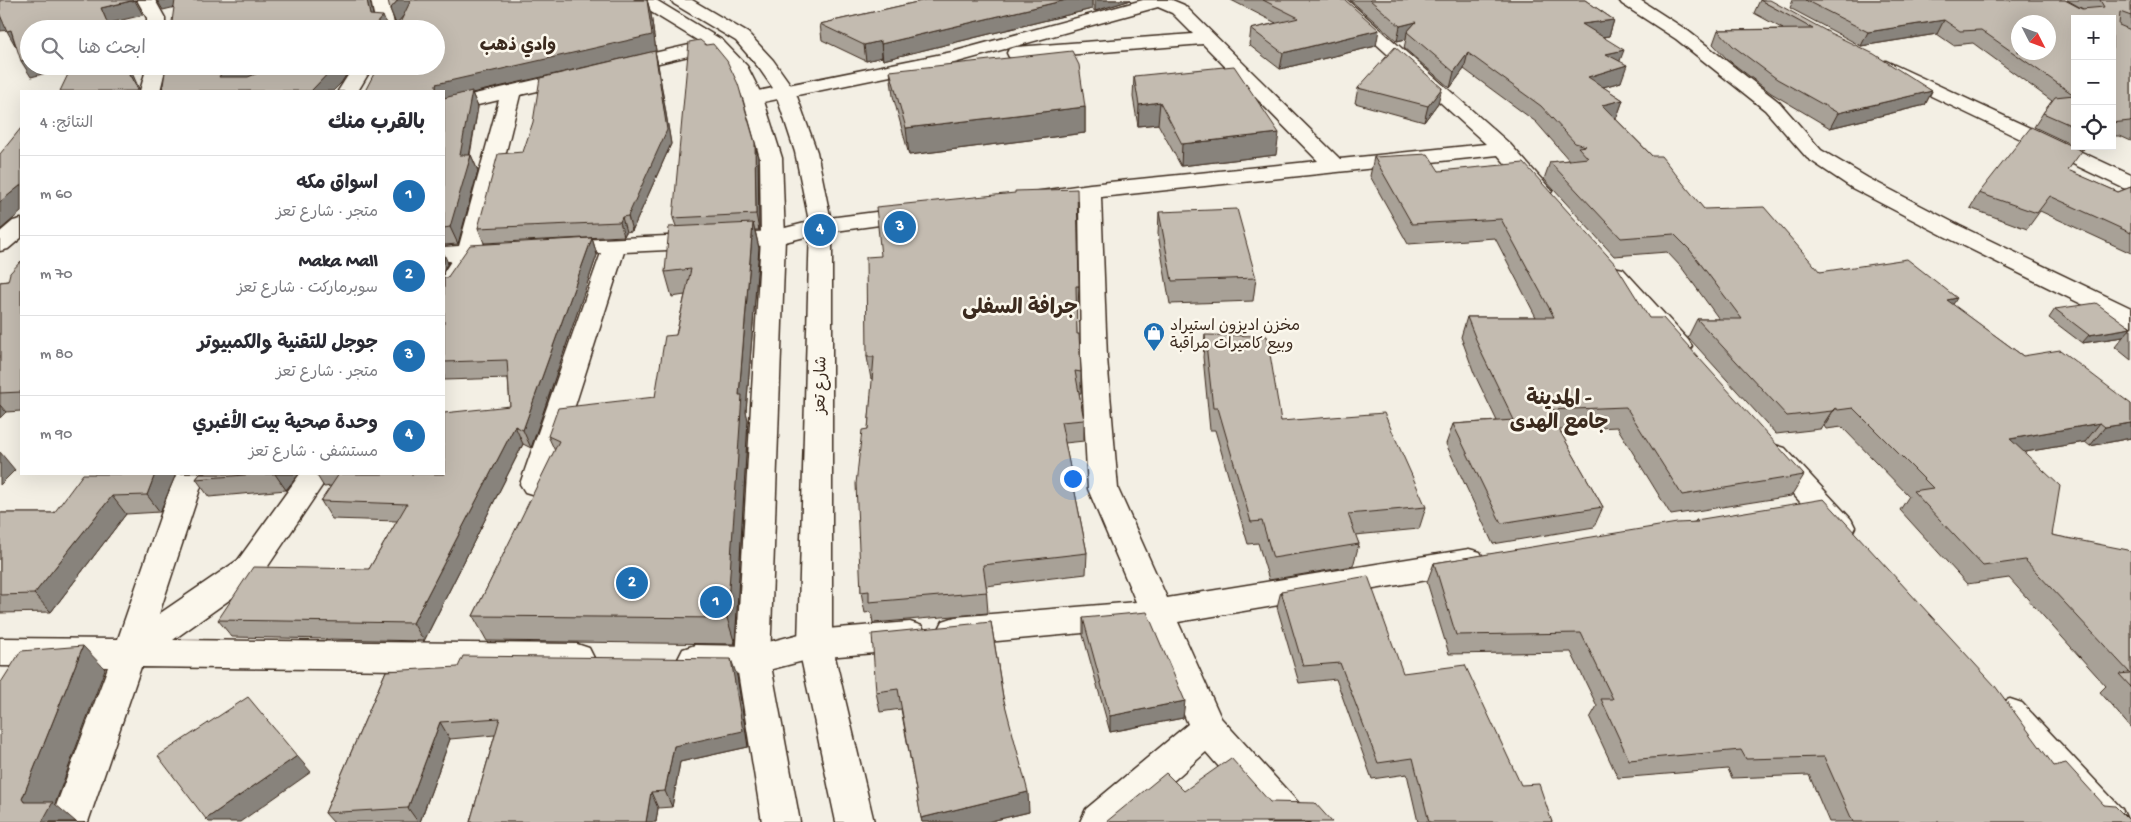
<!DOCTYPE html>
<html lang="ar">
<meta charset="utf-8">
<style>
body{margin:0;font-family:"Gochi Hand","Playpen Sans Arabic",sans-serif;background:#f7f7f7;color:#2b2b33;direction:rtl}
.controls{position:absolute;right:15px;top:15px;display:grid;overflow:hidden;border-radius:0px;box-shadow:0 5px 20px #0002}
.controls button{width:45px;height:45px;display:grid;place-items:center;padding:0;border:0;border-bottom:1px solid #e1e1e2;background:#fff;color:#2b2b33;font:25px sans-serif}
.compass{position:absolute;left:2011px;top:15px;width:45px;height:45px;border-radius:50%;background:#fff;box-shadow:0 5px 20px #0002;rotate:132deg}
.you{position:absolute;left:1072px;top:478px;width:18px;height:18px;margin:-12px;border:4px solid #fff;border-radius:50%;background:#1a73e8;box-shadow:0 0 0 8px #1a73e833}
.badge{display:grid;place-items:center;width:32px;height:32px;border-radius:50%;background:#1f6fb2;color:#fff;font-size:16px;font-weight:700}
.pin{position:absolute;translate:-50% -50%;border:2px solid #fff;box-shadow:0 1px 5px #0006}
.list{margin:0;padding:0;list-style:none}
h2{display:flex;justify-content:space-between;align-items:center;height:65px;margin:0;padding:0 20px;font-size:21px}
h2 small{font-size:16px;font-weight:400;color:#7c7c81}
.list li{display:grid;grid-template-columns:32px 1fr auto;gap:15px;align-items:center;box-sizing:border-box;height:80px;padding:0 20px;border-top:1px solid #e1e1e2}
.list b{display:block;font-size:19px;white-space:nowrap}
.list p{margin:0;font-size:16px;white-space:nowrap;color:#7c7c81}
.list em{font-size:16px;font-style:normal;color:#7c7c81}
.icon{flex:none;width:28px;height:28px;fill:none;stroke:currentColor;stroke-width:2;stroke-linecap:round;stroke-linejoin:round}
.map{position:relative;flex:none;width:2131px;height:822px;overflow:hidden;direction:ltr}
.search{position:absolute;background:#fff;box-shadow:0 5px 20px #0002;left:20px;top:20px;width:425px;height:55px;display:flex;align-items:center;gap:12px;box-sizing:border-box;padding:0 18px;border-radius:28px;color:#7c7c81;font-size:19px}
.panel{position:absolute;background:#fff;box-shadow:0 5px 20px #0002;left:20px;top:90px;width:425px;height:385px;border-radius:0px;direction:rtl}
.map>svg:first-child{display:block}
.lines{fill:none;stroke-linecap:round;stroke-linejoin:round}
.street-casing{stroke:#3b2a1e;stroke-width:3}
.primary-casing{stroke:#3b2a1e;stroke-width:3}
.street{fill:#fbf7ec;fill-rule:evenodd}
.primary{fill:#fbf7ec;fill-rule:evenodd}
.wall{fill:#a8a197;stroke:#3b2a1e}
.shaded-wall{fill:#88837b;stroke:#3b2a1e}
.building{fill:#c3bbb0;stroke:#3b2a1e;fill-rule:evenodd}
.labels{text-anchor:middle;stroke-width:5;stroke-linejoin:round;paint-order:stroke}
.poi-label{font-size:16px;fill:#3b2a1e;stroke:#fbf7ec;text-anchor:start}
.street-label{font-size:16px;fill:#3b2a1e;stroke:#fbf7ec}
.far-district-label{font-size:18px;font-weight:bold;fill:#3b2a1e;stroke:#fbf7ec}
.district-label{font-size:21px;font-weight:bold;fill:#3b2a1e;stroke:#fbf7ec}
</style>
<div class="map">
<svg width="2131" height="822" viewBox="0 0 2131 822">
<rect width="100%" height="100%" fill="#f3efe4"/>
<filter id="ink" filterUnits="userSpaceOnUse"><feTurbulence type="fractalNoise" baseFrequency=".02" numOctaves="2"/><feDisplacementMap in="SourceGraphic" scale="10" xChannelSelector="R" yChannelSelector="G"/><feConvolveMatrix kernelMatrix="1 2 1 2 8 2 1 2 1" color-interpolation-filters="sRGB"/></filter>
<g filter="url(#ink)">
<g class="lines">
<g class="street-casing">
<g id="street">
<polygon points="137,0 155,0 165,18 165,29 147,29 147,18"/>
<polygon points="371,0 389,0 395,29 377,29"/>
<polygon points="1143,0 1172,0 1184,5 1340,159 1486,144 1328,0 1347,0 1510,144 1552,191 1549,196 1541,198 1533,196 1498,155 1101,197 1107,358 1118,489 1167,598 1469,549 1480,552 1485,561 1480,570 1469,573 1178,622 1221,718 1304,809 1310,822 1267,822 1206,752 1127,822 1080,822 1086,809 1188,724 1147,627 955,645 943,641 938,631 943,621 955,617 1136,602 1088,489 1081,358 1079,200 1042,204 1034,202 1031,197 1034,192 1090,184 1318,161 1203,44 1016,59 1009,57 1007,53 1009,49 1016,47 1193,34 1172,13 1158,7 954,63 753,104 746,102 743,98 746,94 753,92 952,52"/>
<polygon points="1619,0 1640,0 1688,31 1779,102 1821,150 1868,178 1960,226 2131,308 2131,326 2122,324 1944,236 1852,188 1807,158 1765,110 1676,39 1622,4"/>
<polygon points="716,39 722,40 725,44 722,48 621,72 614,70 612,66 614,62"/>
<polygon points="1886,61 2131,175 2131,190 2123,188 1879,71 1877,67 1879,63"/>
<polygon points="147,66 166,66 160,91 140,91"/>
<polygon points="354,66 373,66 358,91 338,91"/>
<polygon points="574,71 581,73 584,77 581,81 520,95 483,245 502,244 510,246 514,251 510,256 476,259 453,294 444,296 444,272 451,261 444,261 444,247 459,246 499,100 444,113 444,101"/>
<polygon points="915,207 923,209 926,214 923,219 821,233 773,245 624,252 550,484 545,492 535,495 525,492 520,484 601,253 558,255 550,253 546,248 550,243 558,241 773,231 821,219"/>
<polygon points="21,219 21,238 8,249 0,251 0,232 13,221"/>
<polygon points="1614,267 1623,269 1688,340 1692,346 1688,352 1679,354 1670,352 1605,279 1602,274 1605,269"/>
<polygon points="1775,445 1785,448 1851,519 1855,527 1851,535 1840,538 1829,535 1765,462 1761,455 1765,448"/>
<polygon points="175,474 205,474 159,614 238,560 300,474 330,474 260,578 173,640 577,644 589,648 594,658 589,668 577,672 141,667 88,822 50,822 108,667 0,666 0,638 118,639"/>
<polygon points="910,622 922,626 927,636 922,646 910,650 815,658 753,674 695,673 683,669 678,659 683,649 695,645 753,646 815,630"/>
<polygon points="2010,699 2022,703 2122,809 2128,822 2084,822 1998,725 1992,714 1998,703"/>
</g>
</g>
<g class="primary-casing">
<g id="primary">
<polygon points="635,0 656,0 722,40 747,66 763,98 782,158 785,238 770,660 800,822 762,822 736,660 761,238 760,158 743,98 731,72 710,48 638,4"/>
<polygon points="671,0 692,0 748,33 773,60 795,91 817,152 832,226 832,644 874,822 836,822 798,644 810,226 795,152 775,91 759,68 736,41 674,4"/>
</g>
</g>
<use href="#street" class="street"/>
<use href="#primary" class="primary"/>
</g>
<g class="wall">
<polygon points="647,0 651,14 656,51 472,93 478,107 470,155 471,155 478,171 458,244 444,245 444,91 404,15 396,24 390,9"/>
<polygon points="926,0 1131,0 1095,11 1092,9 883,60 882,57 866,61 822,40 820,24"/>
<polygon points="1231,0 1345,0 1376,46 1280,69 1249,45 1251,29 1276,23"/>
<polygon points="1350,0 1585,0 1614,20 1609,36 1602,37 1620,61 1621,82 1603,87 1623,100 1617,117 1614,117 1704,209 1820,272 1953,305 2023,356 2131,404 2131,438 2090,446 2085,442 2024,452 2052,535 2131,553 2131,728 2100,692 2106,686 2009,578 1967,584 1900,510 1909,496 1842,427 1826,429 1824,426 1820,429 1776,434 1688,337 1697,319 1719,319 1682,268 1667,252 1614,256 1544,179 1550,162 1569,160 1536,122 1464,69 1450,88 1404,48 1406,39 1397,41"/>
<polygon points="1760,0 1932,91 1925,105 1830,128 1771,93 1727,59 1713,44 1718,30 1783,29 1754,13"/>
<polygon points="1793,0 2065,0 2082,9 2083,9 2067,0 2131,0 2131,141 2120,136 2112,136 2112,19 2075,19 2075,146 2086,146 2083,150 2034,127 2043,113 2052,101 1973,43 1953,45 1937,34 1861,46 1790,8"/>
<polygon points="655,51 658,65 671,144 632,231 626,232 624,236 484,243 478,228 523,152"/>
<polygon points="890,71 1085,107 1085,133 909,155 893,96"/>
<polygon points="1134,76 1276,155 1181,166 1158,124 1138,126 1133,97"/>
<polygon points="1358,88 1438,103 1424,122 1355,103"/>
<polygon points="755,143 758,158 759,230 755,230 759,248 746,412 748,420 735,644 487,641 473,616 555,451 548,436 655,397 676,335 685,295 672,297 665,272 676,226 673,218"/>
<polygon points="1374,157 1439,171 1649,318 1804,475 1791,496 1671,515 1617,427 1559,430 1603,507 1594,527 1493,544 1446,444 1453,424 1497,421 1474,373 1461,337 1467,317 1536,317 1495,238 1408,244 1370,176"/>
<polygon points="2069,171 2118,192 2131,187 2131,253 2040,211 2027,229 1970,208 1979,193"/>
<polygon points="1159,212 1256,278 1253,301 1170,304 1158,234"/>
<polygon points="592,238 597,255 531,448 523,444 424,641 232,637 218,620 369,569 397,521 332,519 321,501 331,486 324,487 316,474 444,474 510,406 508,378 444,380 444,278"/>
<polygon points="881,256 1079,286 1078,307 1076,307 1077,334 1081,372 1081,393 1079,393 1084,420 1084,441 1065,443 1087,553 1086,574 986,586 988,613 873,623 871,612 865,613 861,592 868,429 873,378 871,379 867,357"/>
<polygon points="21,261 21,411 6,412 0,418 0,282 8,281"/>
<polygon points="2055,309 2131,328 2129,330 2131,330 2131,360 2115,347 2123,337 2082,343 2049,318"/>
<polygon points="1205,335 1281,421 1426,507 1419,529 1355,535 1359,544 1353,566 1269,580 1258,543 1248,544 1215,430 1210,430 1203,357"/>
<polygon points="176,474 160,512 126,514 51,612 0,613 0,513 54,513"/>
<polygon points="200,474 299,474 286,490 209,497 196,479"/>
<polygon points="1696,520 2054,766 2104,805 2131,822 1829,822 1809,775 1732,778 1728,769 1618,778 1590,718 1597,706 1571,652 1449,654 1427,582 1434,563 1695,522"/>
<polygon points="1281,591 1403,673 1521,785 1552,822 1418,822 1407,774 1372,779 1336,679 1299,683 1277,607"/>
<polygon points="1083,618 1183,718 1110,732 1083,635"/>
<polygon points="991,622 1003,697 1029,812 987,822 922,822 901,709 880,712 876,692"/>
<polygon points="386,671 737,676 748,747 680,762 672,807 658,808 656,822 470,822 495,735 450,739 420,822 333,822 325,813"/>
</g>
<g class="shaded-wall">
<polygon points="136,0 135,1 143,15 110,23 112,29 110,29 101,8"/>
<polygon points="157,0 182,0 184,5 163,10"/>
<polygon points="367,0 370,0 375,25 383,16 388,29 371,29 370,15"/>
<polygon points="398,0 418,0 396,24 390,9"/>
<polygon points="647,0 651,14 656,51 472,93 478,107 467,168 471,155 478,171 458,244 450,227 460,155 444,100 444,91 436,91 436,84"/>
<polygon points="1066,0 1092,0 1092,9 883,60 881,44"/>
<polygon points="1095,0 1131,0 1095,11"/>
<polygon points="0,15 10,30 0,31"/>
<polygon points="1614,20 1609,36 1577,40 1582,24"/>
<polygon points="1944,20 1937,34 1861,46 1868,32"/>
<polygon points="1416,22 1407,32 1406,39 1397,41 1400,26"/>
<polygon points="11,30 16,47 7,31"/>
<polygon points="1379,30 1376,46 1280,69 1283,53"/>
<polygon points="881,41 882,57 866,61 864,45"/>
<polygon points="1624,50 1618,66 1606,54"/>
<polygon points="655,51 658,65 671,144 632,231 628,216"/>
<polygon points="1468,53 1464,69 1450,88 1454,72"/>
<polygon points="29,59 29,66 74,66 31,77 21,61"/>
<polygon points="1627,65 1621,82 1582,93 1588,77"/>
<polygon points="127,66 129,66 140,91 136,91 129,76"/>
<polygon points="232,66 278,66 231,85 219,77 223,70"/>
<polygon points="335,66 352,66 341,83 333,91 311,91"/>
<polygon points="1442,88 1438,103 1424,122 1428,106"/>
<polygon points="1932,91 1925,105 1830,128 1838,113"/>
<polygon points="1623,100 1617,117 1596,121 1602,105"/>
<polygon points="1160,102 1158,124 1138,126 1139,105"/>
<polygon points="1085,107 1085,133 909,155 906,128"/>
<polygon points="1279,133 1276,155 1181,166 1182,144"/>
<polygon points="755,143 758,158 759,230 756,214"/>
<polygon points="21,185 21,212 0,230 0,202"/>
<polygon points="622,217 626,232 624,236 620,222"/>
<polygon points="753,223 759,248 746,412 748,420 735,644 727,618 739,395"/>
<polygon points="592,238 597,255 531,448 523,430"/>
<polygon points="444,254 448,263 444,269"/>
<polygon points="1957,298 1946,316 1947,300"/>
<polygon points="2131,328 2123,337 2082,343 2089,335"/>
<polygon points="0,405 6,412 0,418"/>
<polygon points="1835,408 1824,426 1820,429 1832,411"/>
<polygon points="2100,423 2085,442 1996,457 2010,439"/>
<polygon points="2131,423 2131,438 2090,446 2105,427"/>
<polygon points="515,426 523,444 424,641 413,623"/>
<polygon points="0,452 15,470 0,485"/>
<polygon points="155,474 176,474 160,512 147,495"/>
<polygon points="275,474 299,474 286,490"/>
<polygon points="112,496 126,514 51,612 34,594"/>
<polygon points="83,646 105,669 55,804 76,822 42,822 22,799"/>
<polygon points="731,659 737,676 748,747 680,762 672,807 665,791 674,746"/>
<polygon points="1185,701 1183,718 1110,732 1110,716"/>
<polygon points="440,722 450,739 420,822 418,822 408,808"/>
<polygon points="297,756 311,772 240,822 209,822 206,819"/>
<polygon points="651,792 658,808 656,822 646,822"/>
<polygon points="1028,792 1029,812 987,822 922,822 921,818"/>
</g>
<g class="building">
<polygon points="0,0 135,0 101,8 110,29 29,29 29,59 21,61 11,30 7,31 0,15"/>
<polygon points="175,0 367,0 370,15 383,16 371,29 171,29"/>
<polygon points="388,0 398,0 390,9"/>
<polygon points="411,0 647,0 652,35 436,84 436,91 365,91 378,66 436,66 436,29 397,29"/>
<polygon points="926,0 1066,0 881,44 881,41 864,45 820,24"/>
<polygon points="1263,0 1345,0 1379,30 1283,53 1251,29 1299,18"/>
<polygon points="1370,0 1585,0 1614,20 1582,24 1624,50 1606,54 1627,65 1588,77 1623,100 1602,105 1652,156 1661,156 1704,209 1764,207 1820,272 1907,259 1957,298 1947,300 2023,356 2060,350 2131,404 2131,423 2105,427 2100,423 2010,439 2060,486 2052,535 2128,550 2131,553 2131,687 2119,674 2130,673 2025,560 1983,566 1913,491 1933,488 1853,408 1838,410 1835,408 1832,411 1787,416 1697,319 1742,319 1690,250 1674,234 1621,238 1550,162 1588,158 1578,147 1586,146 1575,143 1541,106 1468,53 1454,72 1407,32 1416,22 1400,26"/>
<polygon points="1760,0 1770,0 1830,33 1874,54 1932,91 1838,113 1777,79 1733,46 1718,30 1813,29"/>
<path d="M 1805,0 L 2065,0 L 2082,9 L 2104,7 L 2100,0 L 2131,0 L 2131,16 L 2120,12 L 2119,25 L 2131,30 L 2131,122 L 2130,121 L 2112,123 L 2112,19 L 2075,19 L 2075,127 L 2043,113 L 2055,97 L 2074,95 L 1981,30 L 1960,31 L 1944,20 L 1868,32 ZM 2018,22 L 2048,22 L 2048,52 L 2018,52 Z"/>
<polygon points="700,40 706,45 713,44 727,61 738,84 755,143 756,214 673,218 689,42"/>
<polygon points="1395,47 1442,88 1428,106 1358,88"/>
<polygon points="655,51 667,130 628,216 622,217 620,222 478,228 498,154 523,152 533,122 540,78"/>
<polygon points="1072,51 1079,65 1085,107 906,128 890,71"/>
<polygon points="72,66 127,66 130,72 129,76 132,77 138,90 136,91 60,91"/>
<polygon points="166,66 232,66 223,70 219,77 248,77 276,66 335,66 311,91 162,91"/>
<polygon points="1234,66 1279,133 1182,144 1160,102 1139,105 1134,76"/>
<polygon points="472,91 460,155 471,155 450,227 444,228 444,98"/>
<polygon points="2031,127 2082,151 2068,170 2118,192 2131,187 2131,233 2050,196 2037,213 1979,193"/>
<polygon points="21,128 21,185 0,202 0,154"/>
<polygon points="1428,154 1439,171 1524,163 1616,265 1649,318 1663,318 1804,475 1682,495 1626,407 1548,410 1603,507 1501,523 1453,424 1514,420 1481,352 1467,317 1554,317 1501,219 1412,224 1374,157"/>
<polygon points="1077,189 1079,286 1076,286 1077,334 1079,334 1081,372 1075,371 1084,420 1061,422 1087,553 983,565 987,592 869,602 869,591 861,592 856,484 862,430 868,429 874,357 867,357 866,257 881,256 876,207 1015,193 1015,191"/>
<polygon points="1237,209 1256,278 1172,281 1159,212"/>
<polygon points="753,223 739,395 742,395 727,618 473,616 559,441 548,436 558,408 655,397 665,336 676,335 691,269 665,272 669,227"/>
<polygon points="592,238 523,430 515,426 413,623 218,620 253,567 369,569 407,504 321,501 339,474 444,474 444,413 510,406 507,360 444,362 444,278 447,278 470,245"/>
<polygon points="21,261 21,392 0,393 0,282 8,281 10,273"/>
<polygon points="2096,303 2131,328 2089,335 2055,309"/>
<polygon points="1205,335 1267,336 1281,421 1384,413 1426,507 1348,514 1359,544 1273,558 1262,521 1251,522 1218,408 1213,408"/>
<polygon points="83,474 155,474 147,495 112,496 34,594 0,595 0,513 54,513"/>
<polygon points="200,474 257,474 196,479"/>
<polygon points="1824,499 1995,686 2054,766 2066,763 2104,805 2115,806 2131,822 1853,822 1824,757 1746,759 1741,750 1629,760 1601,699 1613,699 1581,633 1456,635 1434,563 1677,523 1698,522 1696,520"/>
<polygon points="1368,576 1403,673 1465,665 1521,785 1539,784 1552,822 1429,822 1413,758 1378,763 1340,663 1303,666 1281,591"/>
<polygon points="1147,612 1185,701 1110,716 1083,618"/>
<polygon points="991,622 1003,697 1028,792 921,818 898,689 876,692 872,634"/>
<polygon points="83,646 22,799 24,802 53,802 42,822 0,822 0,684 21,651"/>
<polygon points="463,656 731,659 743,731 674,746 665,791 651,792 646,822 470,822 500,718 440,722 408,808 325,813 386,671 458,667"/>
<polygon points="248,697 297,756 206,819 158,756"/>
<polygon points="1231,758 1270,802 1315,803 1332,822 1106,822 1166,773 1184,791"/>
</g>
</g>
<defs>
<g id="shop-pin" transform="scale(1.125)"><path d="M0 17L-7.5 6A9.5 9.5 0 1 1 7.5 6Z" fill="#1f6fb2" stroke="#fbf7ec"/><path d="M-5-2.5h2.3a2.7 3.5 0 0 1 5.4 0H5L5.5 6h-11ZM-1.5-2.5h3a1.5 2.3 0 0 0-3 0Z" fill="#fff"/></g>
</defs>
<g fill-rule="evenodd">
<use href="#shop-pin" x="1154" y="333"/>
</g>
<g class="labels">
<g class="poi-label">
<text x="1170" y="330">مخزن اديزون استيراد<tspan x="1170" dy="18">وبيع كاميرات مراقبة</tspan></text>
</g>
<g class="street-label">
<text transform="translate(819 385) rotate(-89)" y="6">شارع تعز</text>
</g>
<g class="far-district-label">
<text x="518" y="50">وادي ذهب</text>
</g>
<g class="district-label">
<text x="1020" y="313">جرافة السفلى</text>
<text x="1559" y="404">المدينة -<tspan x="1559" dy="24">جامع الهدى</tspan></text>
</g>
</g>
</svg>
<div class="controls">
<button>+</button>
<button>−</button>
<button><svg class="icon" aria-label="locate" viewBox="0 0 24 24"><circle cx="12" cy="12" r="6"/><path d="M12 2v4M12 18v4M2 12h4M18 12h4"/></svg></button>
</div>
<svg class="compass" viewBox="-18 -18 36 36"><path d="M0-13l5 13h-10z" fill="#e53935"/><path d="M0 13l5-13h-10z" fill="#7c7c81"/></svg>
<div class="you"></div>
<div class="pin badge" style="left:716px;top:602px">1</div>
<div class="pin badge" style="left:632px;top:583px">2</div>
<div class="pin badge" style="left:900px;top:227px">3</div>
<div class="pin badge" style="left:820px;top:230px">4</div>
<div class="search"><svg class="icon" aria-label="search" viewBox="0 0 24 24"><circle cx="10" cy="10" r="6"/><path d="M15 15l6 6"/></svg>ابحث هنا</div>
<section class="panel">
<h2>بالقرب منك<small>النتائج: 4</small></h2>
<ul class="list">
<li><span class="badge">1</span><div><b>اسواق مكه</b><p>متجر · شارع تعز</p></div><em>60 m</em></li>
<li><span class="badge">2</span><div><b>Maka Mall</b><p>سوبرماركت · شارع تعز</p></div><em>70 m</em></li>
<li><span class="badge">3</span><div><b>جوجل للتقنية والكمبيوتر</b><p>متجر · شارع تعز</p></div><em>80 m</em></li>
<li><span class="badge">4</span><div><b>وحدة صحية بيت الأغبري</b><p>مستشفى · شارع تعز</p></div><em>90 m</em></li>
</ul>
</section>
</div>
